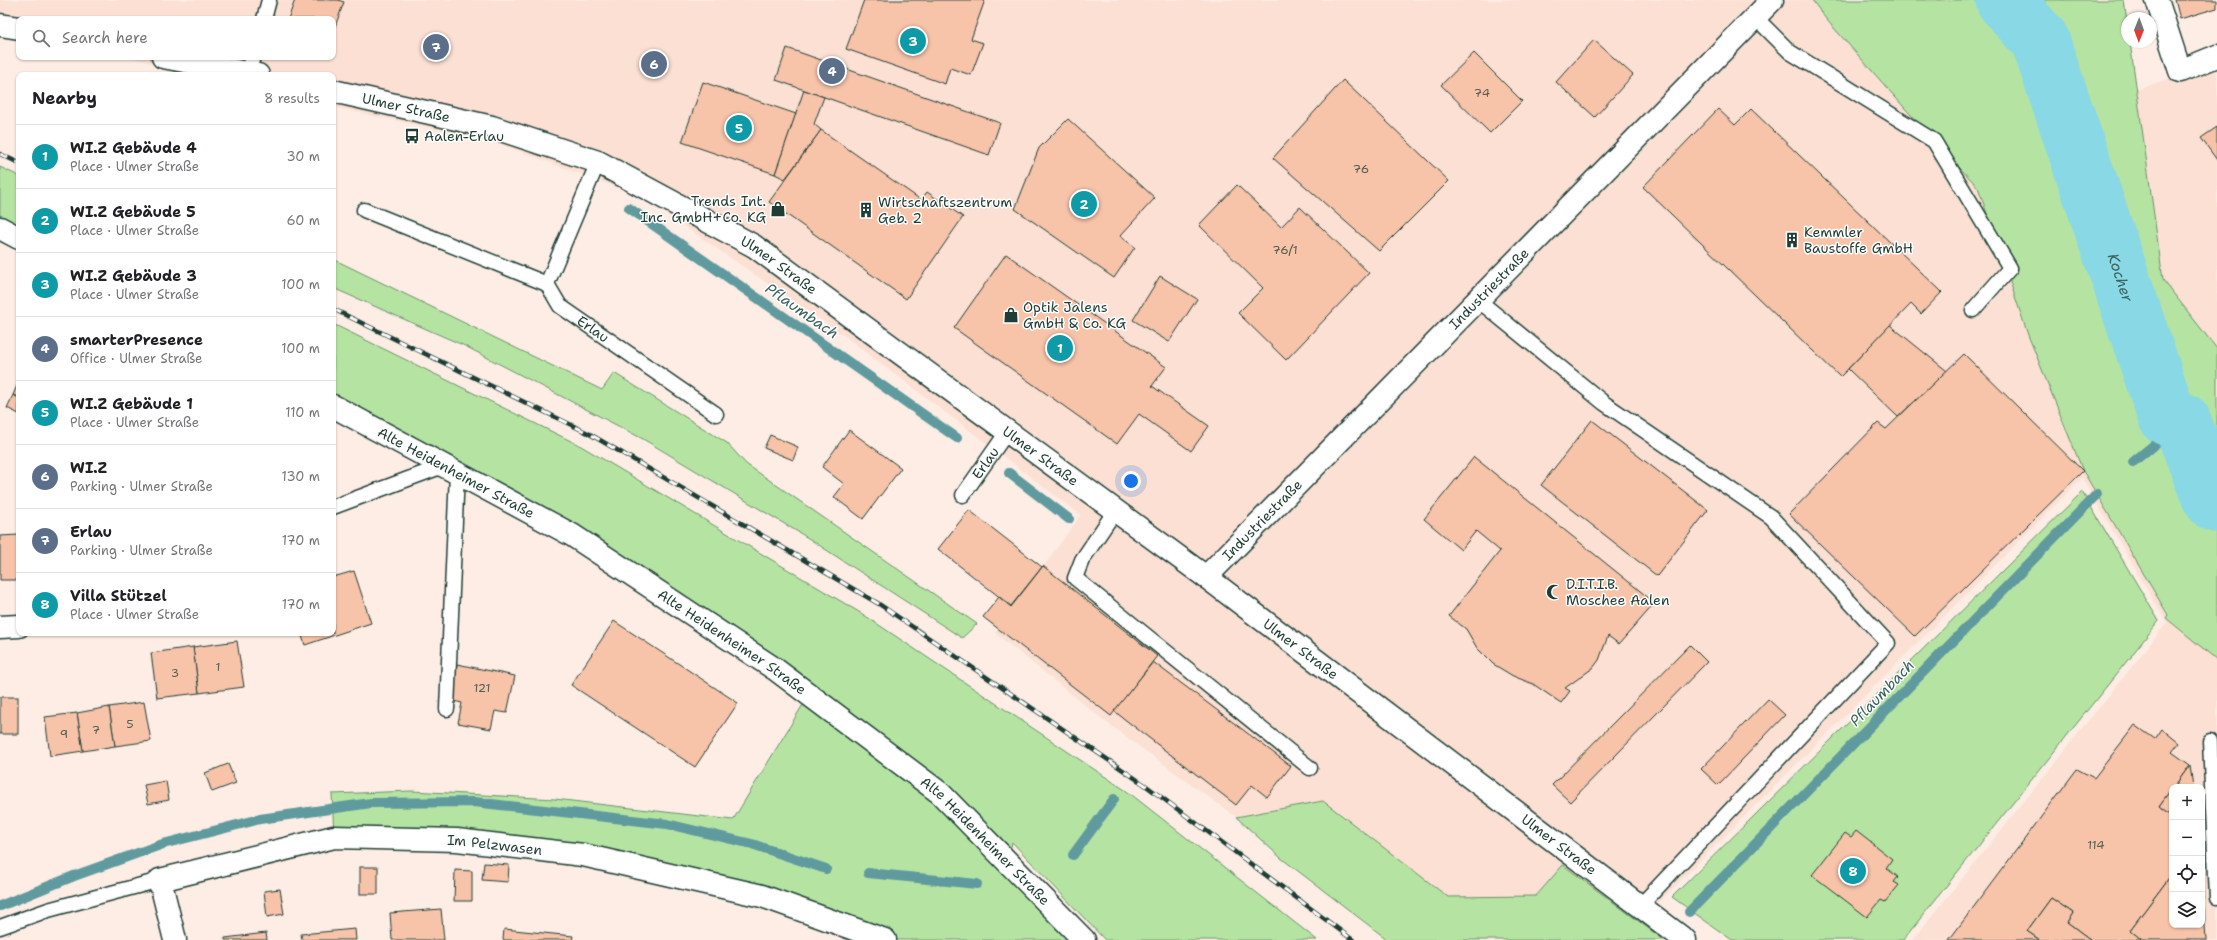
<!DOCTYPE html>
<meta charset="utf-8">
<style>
body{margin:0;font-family:"Shantell Sans",sans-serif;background:#f6f6f6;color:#202124}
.controls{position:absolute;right:12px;bottom:12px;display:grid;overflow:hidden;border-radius:8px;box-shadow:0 1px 3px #0004}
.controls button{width:36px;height:36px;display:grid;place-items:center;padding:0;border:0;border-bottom:1px solid #e0e0e0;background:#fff;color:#202124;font:20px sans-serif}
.compass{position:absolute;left:2121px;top:12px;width:36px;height:36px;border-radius:50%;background:#fff;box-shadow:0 1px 3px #0004;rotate:181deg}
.you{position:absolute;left:1131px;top:481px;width:14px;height:14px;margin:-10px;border:3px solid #fff;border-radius:50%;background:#1a73e8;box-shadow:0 0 0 6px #1a73e833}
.badge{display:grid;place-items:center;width:26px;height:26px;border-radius:50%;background:#ea580c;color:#fff;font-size:13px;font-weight:700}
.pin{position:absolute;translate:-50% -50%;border:2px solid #fff;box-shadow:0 1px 4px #0006}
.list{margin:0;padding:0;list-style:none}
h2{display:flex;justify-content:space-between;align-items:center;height:52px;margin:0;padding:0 16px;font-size:17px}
h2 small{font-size:13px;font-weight:400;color:#757577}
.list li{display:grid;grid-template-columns:26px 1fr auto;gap:12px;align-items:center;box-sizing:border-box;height:64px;padding:0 16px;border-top:1px solid #e0e0e0}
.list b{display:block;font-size:15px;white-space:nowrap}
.list p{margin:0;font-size:13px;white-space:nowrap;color:#757577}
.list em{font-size:13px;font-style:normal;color:#757577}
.icon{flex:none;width:22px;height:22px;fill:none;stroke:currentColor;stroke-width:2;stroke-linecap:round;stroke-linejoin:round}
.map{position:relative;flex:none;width:2217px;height:940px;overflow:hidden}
.search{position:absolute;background:#fff;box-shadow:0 1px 3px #0004;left:16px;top:16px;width:320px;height:44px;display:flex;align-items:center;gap:10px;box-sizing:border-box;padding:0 14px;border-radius:8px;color:#757577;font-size:15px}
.panel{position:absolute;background:#fff;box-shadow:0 1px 3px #0004;left:16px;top:72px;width:320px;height:564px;border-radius:8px}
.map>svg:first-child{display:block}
.built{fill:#fbe0d3;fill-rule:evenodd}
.green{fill:#b5e4a2;stroke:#6a906b}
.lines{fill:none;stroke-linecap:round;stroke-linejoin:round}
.stream{stroke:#5e9a9e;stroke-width:10}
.river{stroke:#88d8e5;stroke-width:59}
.building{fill:#f7c3a9;stroke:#1f3d34}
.lane-casing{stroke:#1f3d34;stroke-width:17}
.street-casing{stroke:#1f3d34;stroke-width:25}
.secondary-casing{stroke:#1f3d34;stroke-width:25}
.lane{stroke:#fff;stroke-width:14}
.street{stroke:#fff;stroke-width:22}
.secondary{stroke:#fff;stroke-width:22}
.rail-casing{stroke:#1f3d34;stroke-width:4.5}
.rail{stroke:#fff;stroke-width:3;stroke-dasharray:9;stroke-linecap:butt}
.labels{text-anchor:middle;stroke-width:3;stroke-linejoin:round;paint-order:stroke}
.number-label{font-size:12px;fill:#555e51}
.street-label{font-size:14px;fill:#1f3d34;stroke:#fff}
.poi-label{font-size:14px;fill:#1f3d34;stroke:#fff;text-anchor:start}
.water-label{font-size:15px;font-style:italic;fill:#396460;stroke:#fff}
</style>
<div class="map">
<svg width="2217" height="940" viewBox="0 0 2217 940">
<rect width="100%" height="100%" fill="#fdede5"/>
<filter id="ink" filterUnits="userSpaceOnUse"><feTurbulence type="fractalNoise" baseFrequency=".025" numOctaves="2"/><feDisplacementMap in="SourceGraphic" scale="8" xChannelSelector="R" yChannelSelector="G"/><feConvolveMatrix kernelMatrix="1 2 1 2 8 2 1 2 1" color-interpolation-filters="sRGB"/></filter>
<g filter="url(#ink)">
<path class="built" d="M 0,0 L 1903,0 L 2136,90 L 2217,62 L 2217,940 L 1913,940 L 2167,623 L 2082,478 L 1658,903 L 1564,865 L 1536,896 L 1448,898 L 1323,801 L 1236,817 L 1106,722 L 995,633 L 1081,515 L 842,334 L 640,196 L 495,142 L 333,107 L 333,75 L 195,75 L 130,57 L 333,57 L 333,19 L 0,19 ZM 2172,787 L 2202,787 L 2202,925 L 2172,925 Z"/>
<g class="green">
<polygon points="1812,0 2124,0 2127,22 2127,42 2130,42 2163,280 2217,349 2217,660 2166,618 2168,615 2083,471 2028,335 1978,187 1934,141 1826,19"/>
<polygon points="0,167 19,176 19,229 0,219"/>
<polygon points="333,259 602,390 614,373 727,443 746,464 977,624 962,638 808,538 643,439 465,346 333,288"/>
<polygon points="333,324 581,446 864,615 1128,792 1317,940 1105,940 1012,842 1008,861 1084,940 885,940 583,855 334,837 332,794 412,791 555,799 733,820 804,703 572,535 333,403"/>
<polygon points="2082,492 2159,621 1903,940 1732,940 1672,897"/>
<polygon points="1323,801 1448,897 1536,896 1563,865 1664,940 1388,940 1281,858 1236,817"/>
</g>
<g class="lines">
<g class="stream">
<polyline points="629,208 957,438"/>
<polyline points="2133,462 2182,422"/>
<polyline points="1009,473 1069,519"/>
<polyline points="1073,855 1114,799"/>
<polyline points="868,873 977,884"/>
<polyline points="0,906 74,876 163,844 260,819 371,803 474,802 667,824 752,844 826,869"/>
<polyline points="1689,912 2097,494"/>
</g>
<path class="river" id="s1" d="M 2005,0 L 2040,40 L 2167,416 L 2182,422 L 2210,495 L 2217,503"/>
</g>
<g class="building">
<polygon points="295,0 338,0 344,2 333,32 333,19 288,19"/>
<polygon points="864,0 985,0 971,39 983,43 971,75 950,68 945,84 846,49"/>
<polygon points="2175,0 2217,0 2217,8 2180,19"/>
<polygon points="1594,40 1633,75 1595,117 1556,82"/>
<polygon points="787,48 1000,123 989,155 776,80"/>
<polygon points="1474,53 1522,101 1490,133 1441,85"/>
<polygon points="1343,80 1449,181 1379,251 1273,158"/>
<polygon points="703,82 796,114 775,174 682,142"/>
<polygon points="804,90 824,97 814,124 821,130 785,179 775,174"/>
<polygon points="1718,109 1735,125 1751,109 1942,292 1921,314 1911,304 1840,377 1643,187"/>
<polygon points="1068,119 1155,198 1120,236 1135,247 1114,278 1015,209 1039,148"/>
<polygon points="2217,127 2217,160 2201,138"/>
<polygon points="821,130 921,200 927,192 963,217 906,299 769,202"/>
<polygon points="1237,185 1281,227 1300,207 1369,273 1286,360 1238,313 1263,288 1199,225"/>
<polygon points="1006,254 1166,367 1152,386 1209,426 1191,451 1139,414 1117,444 954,328"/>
<polygon points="1160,276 1197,299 1169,342 1133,320"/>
<polygon points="1890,325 1947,371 1898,417 1848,369"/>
<polygon points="1964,354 2083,471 1915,636 1789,514 1878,423 1886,429"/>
<polygon points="19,381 19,398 13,395"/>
<polygon points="13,395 19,398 19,414 7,408"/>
<polygon points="1592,420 1708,510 1657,576 1541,485"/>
<polygon points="849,430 901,468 863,519 834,497 844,484 822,467"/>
<polygon points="770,435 798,447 793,460 764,448"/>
<polygon points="1474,457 1655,603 1619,644 1608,636 1599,660 1593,668 1565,688 1570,691 1561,703 1533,684 1513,676 1493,664 1477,648 1466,629 1449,616 1500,551 1476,531 1461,550 1424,519"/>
<polygon points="969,510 1042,567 1011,606 938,549"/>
<polygon points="19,535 19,580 0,580 0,536"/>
<polygon points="1043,566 1157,656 1111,716 983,617 999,597 1011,607"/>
<polygon points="354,571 371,623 305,645 301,633 333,633 333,577"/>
<polygon points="614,621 738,703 695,767 571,685"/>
<polygon points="237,641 244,687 199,693 193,647"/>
<polygon points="1690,645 1707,662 1570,802 1552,785"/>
<polygon points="193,647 199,693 157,698 151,653"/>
<polygon points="1153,662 1291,766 1267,797 1252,785 1236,805 1114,711"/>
<polygon points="457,664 515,676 507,713 495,711 491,729 458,723 462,703 450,700"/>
<rect x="0" y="697" width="18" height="37"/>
<polygon points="1768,699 1785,715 1718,785 1701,769"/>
<polygon points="144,702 151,741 115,746 109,707"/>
<polygon points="109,707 115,746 83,751 77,713"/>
<polygon points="77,713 83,751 50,756 45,717"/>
<polygon points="2135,725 2155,739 2162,729 2179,743 2172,752 2190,765 2159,807 2172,817 2172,874 2130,930 2141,939 2140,940 2091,940 2067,922 2073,913 2051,898 2027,931 2040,940 1949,940 2077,769 2094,778"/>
<polygon points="228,764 236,783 212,792 205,773"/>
<polygon points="2190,765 2193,787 2174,787"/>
<polygon points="166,781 169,800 148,804 144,785"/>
<polygon points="2172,789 2172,817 2159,807"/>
<polygon points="1856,831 1892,859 1886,868 1898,877 1894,882 1899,885 1885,902 1881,900 1867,917 1812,875 1845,833 1851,837"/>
<polygon points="484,863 509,865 508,882 482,880"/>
<rect x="360" y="867" width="18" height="27"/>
<polygon points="455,870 472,871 472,901 454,901"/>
<polygon points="2172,874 2172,925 2202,925 2202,881 2206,940 2140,940 2141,939 2130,930"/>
<polygon points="280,889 284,914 267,917 264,891"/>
<polygon points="2051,898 2073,913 2067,922 2091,940 2040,940 2027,931"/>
<polygon points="441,909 444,940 392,940 390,913"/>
<polygon points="355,929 356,940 302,940 301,934"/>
<polygon points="504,929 573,936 572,940 503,940"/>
<polygon points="266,933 267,940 225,940 225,938"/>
</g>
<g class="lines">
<g class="lane-casing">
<g id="lane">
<polyline points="1755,17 1790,52 1934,141 2010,268 1973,310"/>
<polyline points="264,19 269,0"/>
<polyline points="248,73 253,57"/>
<path id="s2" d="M 598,162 L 547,284 L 560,306 L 716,414"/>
<polyline points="364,210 547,284"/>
<polyline points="1478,300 1604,403 1771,517 1888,643 1640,906"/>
<path id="s3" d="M 963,495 L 1007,432"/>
<polyline points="333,507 443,466"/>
<polyline points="1115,511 1082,560 1075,578 1310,768"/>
<polyline points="447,709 457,473"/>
<polyline points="2210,741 2217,898"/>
<polyline points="0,927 48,910 160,880"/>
</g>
</g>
<g class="street-casing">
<g id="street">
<polyline points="2157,0 2180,71 2217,56"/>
<polyline points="0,627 19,626"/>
<path id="s4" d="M 175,940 L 160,880 L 334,837 L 457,840 L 583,855 L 762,896 L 885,940"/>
</g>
</g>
<g class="secondary-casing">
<g id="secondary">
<polyline points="0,25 19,28"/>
<polyline points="163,57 258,75"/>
<path id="s5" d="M 333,91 L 492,127 L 598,162 L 754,246 L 1206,577 L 1685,940"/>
<polyline points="0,228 19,238"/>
<path id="s6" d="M 333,406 L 572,535 L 775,669 L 940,793 L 1084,940"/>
<path id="s7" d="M 1206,577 L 1772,0"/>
</g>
</g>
<use href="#lane" class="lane"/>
<use href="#street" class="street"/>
<use href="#secondary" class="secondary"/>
<g class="rail-casing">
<g id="rail">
<polyline points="0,154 19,163"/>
<polyline points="333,309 588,433 879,604 1145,785 1353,940"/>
</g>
</g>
<use href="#rail" class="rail"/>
</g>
</g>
<defs>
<g id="bus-bare" transform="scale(1.2)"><path d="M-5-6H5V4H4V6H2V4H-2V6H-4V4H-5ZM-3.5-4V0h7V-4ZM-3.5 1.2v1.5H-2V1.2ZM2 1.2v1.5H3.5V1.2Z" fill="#1f3d34" stroke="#fff" stroke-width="2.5" paint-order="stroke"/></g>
<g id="shop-bare" transform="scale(1.2)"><path d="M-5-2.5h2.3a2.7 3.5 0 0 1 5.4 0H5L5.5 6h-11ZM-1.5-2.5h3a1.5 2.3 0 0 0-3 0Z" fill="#1f3d34" stroke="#fff" stroke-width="2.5" paint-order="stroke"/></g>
<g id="building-bare" transform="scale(1.2)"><path d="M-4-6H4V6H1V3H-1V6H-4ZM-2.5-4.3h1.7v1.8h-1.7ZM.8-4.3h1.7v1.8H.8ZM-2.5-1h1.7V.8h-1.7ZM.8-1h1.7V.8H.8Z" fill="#1f3d34" stroke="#fff" stroke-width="2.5" paint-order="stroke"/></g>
<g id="mosque-bare" transform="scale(1.2)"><path d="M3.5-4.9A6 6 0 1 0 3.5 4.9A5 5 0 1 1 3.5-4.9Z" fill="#1f3d34" stroke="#fff" stroke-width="2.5" paint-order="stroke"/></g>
</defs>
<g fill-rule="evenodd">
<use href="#bus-bare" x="412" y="136"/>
<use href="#shop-bare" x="778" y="209"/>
<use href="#building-bare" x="866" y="210"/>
<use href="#building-bare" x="1792" y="240"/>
<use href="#shop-bare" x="1011" y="315"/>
<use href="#mosque-bare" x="1554" y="592"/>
</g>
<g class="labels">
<g class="number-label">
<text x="1482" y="97">74</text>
<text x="1361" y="173">76</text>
<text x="1285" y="254">76/1</text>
<text x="218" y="671">1</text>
<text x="175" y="677">3</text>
<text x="482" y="692">121</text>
<text x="130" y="728">5</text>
<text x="96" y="734">7</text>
<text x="64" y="738">9</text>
<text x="2096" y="849">114</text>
</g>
<g class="street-label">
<text dy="5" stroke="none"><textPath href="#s5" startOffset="75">Ulmer Straße</textPath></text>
<text dy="5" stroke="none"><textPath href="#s5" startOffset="483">Ulmer Straße</textPath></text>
<text dy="5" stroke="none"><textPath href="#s7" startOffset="404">Industriestraße</textPath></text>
<text dy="5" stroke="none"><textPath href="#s2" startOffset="198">Erlau</textPath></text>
<text dy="5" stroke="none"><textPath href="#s5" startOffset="807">Ulmer Straße</textPath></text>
<text dy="5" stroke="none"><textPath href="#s3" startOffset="39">Erlau</textPath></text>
<text dy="5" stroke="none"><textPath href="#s6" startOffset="140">Alte Heidenheimer Straße</textPath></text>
<text dy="5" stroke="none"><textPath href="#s7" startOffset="80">Industriestraße</textPath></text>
<text dy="5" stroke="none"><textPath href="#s6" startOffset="464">Alte Heidenheimer Straße</textPath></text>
<text dy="5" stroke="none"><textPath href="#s5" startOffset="1131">Ulmer Straße</textPath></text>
<text dy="5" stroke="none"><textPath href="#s6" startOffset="787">Alte Heidenheimer Straße</textPath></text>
<text dy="5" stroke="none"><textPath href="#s5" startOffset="1455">Ulmer Straße</textPath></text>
<text dy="5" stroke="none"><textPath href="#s4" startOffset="402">Im Pelzwasen</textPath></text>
</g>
<g class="poi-label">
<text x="424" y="141">Aalen-Erlau</text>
<text x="766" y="206" text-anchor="end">Trends Int.<tspan x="766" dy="16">Inc. GmbH+Co. KG</tspan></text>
<text x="878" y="207">Wirtschaftszentrum<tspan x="878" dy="16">Geb. 2</tspan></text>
<text x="1804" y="237">Kemmler<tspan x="1804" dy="16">Baustoffe GmbH</tspan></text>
<text x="1023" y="312">Optik Jalens<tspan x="1023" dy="16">GmbH &amp; Co. KG</tspan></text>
<text x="1566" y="589">D.I.T.I.B.<tspan x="1566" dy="16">Moschee Aalen</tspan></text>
</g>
<g class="water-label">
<text dy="5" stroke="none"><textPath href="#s1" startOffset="304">Kocher</textPath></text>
<text transform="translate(802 311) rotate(35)" y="5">Pflaumbach</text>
<text transform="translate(1882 693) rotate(-46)" y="5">Pflaumbach</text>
</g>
</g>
</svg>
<div class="controls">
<button>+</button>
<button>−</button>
<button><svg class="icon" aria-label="locate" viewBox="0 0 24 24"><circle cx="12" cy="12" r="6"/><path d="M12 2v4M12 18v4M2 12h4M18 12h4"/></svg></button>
<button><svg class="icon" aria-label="layers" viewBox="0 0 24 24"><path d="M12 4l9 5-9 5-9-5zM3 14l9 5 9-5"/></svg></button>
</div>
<svg class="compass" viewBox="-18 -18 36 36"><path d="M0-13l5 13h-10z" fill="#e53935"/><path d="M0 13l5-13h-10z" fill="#757577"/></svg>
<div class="you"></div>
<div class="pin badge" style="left:1060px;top:348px;background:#0f9aa8">1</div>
<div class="pin badge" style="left:1084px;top:204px;background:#0f9aa8">2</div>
<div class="pin badge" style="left:913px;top:41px;background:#0f9aa8">3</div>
<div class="pin badge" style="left:832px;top:71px;background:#5c6f8a">4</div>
<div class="pin badge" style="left:739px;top:128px;background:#0f9aa8">5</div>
<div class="pin badge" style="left:654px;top:64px;background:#5c6f8a">6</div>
<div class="pin badge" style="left:436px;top:47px;background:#5c6f8a">7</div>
<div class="pin badge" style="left:1853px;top:871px;background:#0f9aa8">8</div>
<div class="search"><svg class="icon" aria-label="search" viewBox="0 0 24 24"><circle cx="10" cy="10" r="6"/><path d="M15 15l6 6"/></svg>Search here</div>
<section class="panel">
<h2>Nearby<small>8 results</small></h2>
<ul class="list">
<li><span class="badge" style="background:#0f9aa8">1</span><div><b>WI.Z Gebäude 4</b><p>Place · Ulmer Straße</p></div><em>30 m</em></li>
<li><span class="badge" style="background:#0f9aa8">2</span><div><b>WI.Z Gebäude 5</b><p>Place · Ulmer Straße</p></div><em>60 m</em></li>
<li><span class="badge" style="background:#0f9aa8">3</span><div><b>WI.Z Gebäude 3</b><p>Place · Ulmer Straße</p></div><em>100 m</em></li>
<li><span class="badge" style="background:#5c6f8a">4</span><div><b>smarterPresence</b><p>Office · Ulmer Straße</p></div><em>100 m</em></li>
<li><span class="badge" style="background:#0f9aa8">5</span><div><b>WI.Z Gebäude 1</b><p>Place · Ulmer Straße</p></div><em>110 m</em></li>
<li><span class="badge" style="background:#5c6f8a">6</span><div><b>WI.Z</b><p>Parking · Ulmer Straße</p></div><em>130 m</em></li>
<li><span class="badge" style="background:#5c6f8a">7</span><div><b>Erlau</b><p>Parking · Ulmer Straße</p></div><em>170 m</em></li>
<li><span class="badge" style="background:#0f9aa8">8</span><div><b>Villa Stützel</b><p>Place · Ulmer Straße</p></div><em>170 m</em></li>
</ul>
</section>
</div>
